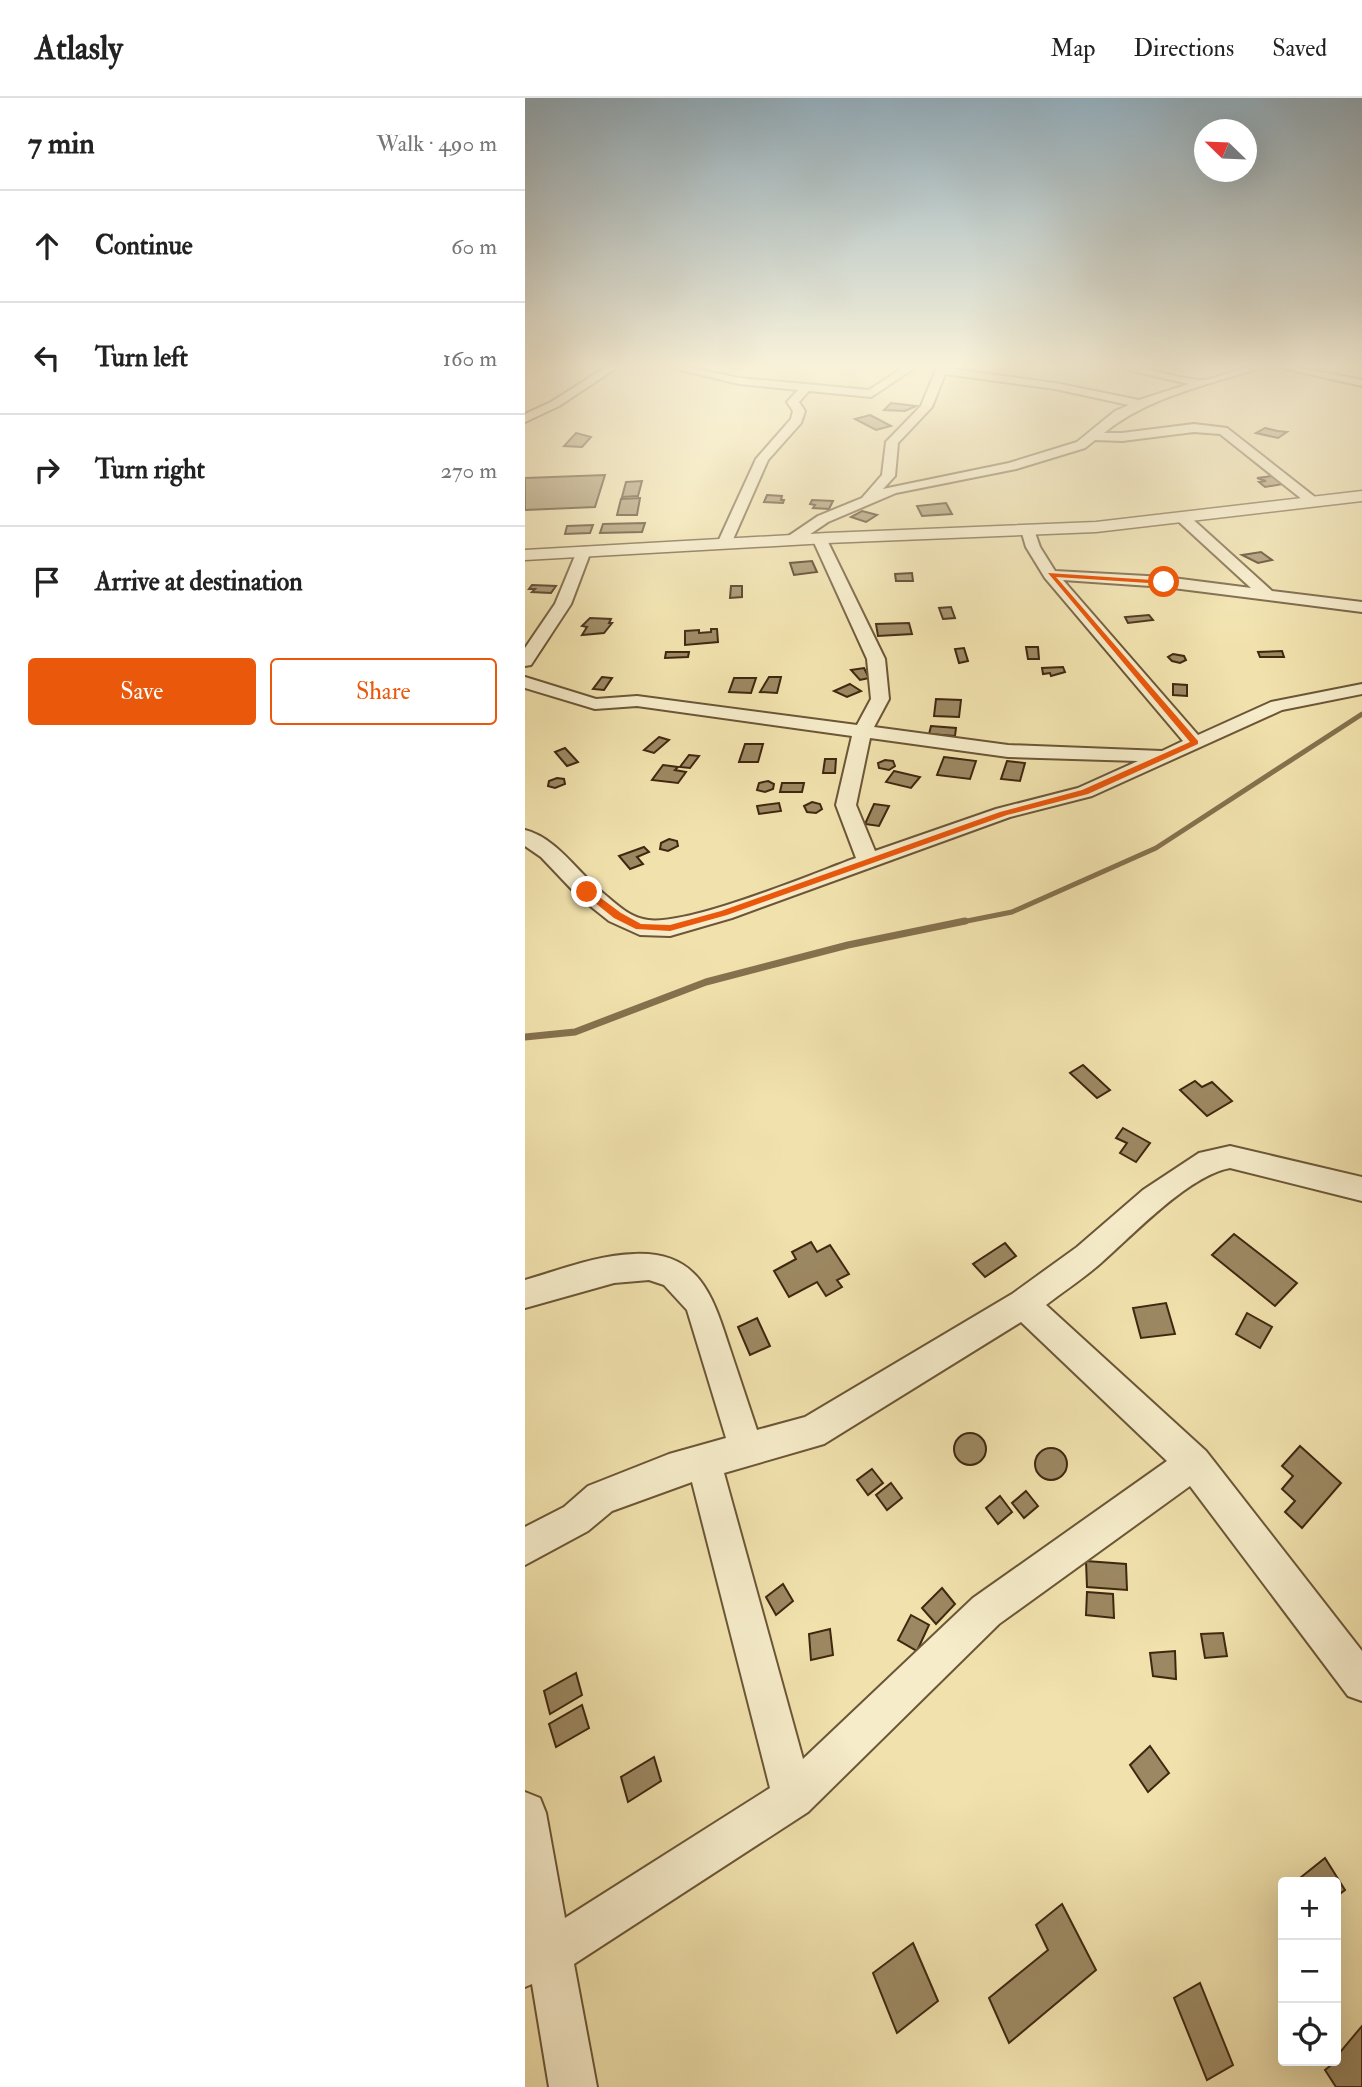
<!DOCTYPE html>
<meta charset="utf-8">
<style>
body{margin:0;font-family:"IM FELL Double Pica",serif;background:#f6f6f6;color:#222}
.controls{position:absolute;right:21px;bottom:21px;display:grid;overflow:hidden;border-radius:7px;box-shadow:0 7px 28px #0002}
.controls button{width:63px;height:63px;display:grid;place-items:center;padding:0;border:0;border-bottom:2px solid #e0e0e0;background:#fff;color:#222;font:35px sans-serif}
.compass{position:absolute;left:669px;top:21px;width:63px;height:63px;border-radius:50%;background:#fff;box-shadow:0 7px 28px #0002;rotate:293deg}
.stop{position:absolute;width:21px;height:21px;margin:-16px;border:5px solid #ea580c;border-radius:50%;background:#fff}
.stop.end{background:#ea580c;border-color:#fff;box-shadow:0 2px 7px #0008}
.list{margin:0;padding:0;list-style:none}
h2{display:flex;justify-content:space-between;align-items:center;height:91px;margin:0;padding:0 28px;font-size:30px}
h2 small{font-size:23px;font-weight:400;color:#767676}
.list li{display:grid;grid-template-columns:46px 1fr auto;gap:21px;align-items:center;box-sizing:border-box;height:112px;padding:0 28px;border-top:2px solid #e0e0e0}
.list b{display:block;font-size:26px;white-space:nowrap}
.list em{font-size:23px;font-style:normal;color:#767676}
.actions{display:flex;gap:14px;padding:21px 28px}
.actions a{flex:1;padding:16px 0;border:2px solid #ea580c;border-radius:7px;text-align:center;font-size:24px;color:#ea580c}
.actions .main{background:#ea580c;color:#fff}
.icon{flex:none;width:38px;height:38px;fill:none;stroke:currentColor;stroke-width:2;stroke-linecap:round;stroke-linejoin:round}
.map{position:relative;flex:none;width:837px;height:1989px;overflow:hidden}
header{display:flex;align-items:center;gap:42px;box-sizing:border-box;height:98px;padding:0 35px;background:#fff;border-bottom:2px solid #e0e0e0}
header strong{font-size:33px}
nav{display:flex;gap:38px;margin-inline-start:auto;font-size:24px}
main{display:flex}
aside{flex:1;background:#fff}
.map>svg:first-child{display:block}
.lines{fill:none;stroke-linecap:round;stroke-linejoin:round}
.stream-far1{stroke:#85714e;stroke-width:5}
.stream{stroke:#85714e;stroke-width:7}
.building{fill:#9c8862;stroke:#3f2710;stroke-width:2}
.minor-casing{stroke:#6c5637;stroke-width:4}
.tertiary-casing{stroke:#6c5637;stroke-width:3}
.minor{fill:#f6ecca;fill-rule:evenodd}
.tertiary{fill:#f6ecca;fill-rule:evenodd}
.route{fill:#ea580c}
</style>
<header>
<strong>Atlasly</strong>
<nav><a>Map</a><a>Directions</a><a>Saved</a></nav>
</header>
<main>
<aside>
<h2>7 min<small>Walk · 490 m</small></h2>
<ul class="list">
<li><svg class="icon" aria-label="ahead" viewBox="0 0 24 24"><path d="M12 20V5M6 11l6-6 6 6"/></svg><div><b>Continue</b></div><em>60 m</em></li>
<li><svg class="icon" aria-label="left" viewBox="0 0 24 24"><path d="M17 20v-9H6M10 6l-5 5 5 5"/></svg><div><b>Turn left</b></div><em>160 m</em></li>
<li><svg class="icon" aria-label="right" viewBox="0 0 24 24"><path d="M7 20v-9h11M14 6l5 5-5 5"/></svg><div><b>Turn right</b></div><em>270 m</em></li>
<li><svg class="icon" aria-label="arrive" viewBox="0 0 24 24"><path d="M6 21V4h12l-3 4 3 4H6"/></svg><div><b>Arrive at destination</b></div></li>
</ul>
<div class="actions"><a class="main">Save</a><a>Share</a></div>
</aside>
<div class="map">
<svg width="837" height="1989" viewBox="0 0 837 1989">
<rect width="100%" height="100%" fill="#f1e2ad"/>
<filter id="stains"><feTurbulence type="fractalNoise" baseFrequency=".00286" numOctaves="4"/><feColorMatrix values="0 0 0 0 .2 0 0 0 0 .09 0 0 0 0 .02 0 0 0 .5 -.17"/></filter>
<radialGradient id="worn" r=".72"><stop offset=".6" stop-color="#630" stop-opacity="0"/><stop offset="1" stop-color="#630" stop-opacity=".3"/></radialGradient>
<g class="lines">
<polyline class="stream-far1" points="432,825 487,814 631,750 837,616"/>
<polyline class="stream" points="0,939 50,934 181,884 323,847 440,823"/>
</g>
<g class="building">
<polygon points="366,305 391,308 380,313 359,312"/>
<polygon points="345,317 366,328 351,332 330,321"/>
<polygon points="740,330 753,333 762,334 753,340 731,335"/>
<polygon points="51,335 66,339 57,349 39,348"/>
<polygon points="80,377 70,409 0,412 0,380"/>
<polygon points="747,378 758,386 740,389 734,384 741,383 732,380"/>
<polygon points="117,383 113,398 97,399 101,384"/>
<polygon points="242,397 257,398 256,402 259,402 258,405 239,404"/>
<polygon points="115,400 112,417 92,417 96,401"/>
<polygon points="287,402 308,403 304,411 288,410 290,407 285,406"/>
<polygon points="421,405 427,416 397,418 392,408"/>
<polygon points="337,413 352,417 341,424 326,419"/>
<polygon points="120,425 117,434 75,435 78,426"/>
<polygon points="68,427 65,435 40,436 42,428"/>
<polygon points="736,454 747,462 733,465 717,457"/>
<polygon points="287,463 292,474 269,477 265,465"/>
<polygon points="387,475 388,483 371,483 370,476"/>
<polygon points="7,487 31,488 26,495 7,494 10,491 4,491"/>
<polygon points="206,488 217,488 217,499 205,500"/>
<polygon points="426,509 430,520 418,521 414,510"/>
<polygon points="624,517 628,522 603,525 600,519"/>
<polygon points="65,520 86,521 84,525 87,525 79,535 57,537 62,529 57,528"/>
<polygon points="384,525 387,536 353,538 351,526"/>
<polygon points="186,531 192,531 193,544 160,547 160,533 174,532 174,535 186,534"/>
<polygon points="501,549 513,549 514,561 503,561"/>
<polygon points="439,550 443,563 434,565 430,551"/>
<polygon points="757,553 759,559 735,559 733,554"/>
<polygon points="141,554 164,554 163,559 140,560"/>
<polygon points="648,556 659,558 661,562 655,565 647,563 643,559"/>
<polygon points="538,569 540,574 526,578 525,575 518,576 517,570"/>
<polygon points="339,570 344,580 335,582 326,572"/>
<polygon points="77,579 87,580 79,592 68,591"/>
<polygon points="244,579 256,579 252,595 235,594"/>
<polygon points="209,580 231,580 226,595 204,594"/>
<polygon points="325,586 336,593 322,599 309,593"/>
<polygon points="648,586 662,587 662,598 648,597"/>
<polygon points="411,601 436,602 434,619 409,618"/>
<polygon points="406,628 431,630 430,638 404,636"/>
<polygon points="134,639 144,642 129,655 119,652"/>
<polygon points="220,646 238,646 233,664 214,664"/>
<polygon points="40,650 53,664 42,668 30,654"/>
<polygon points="164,657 174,658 165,670 155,669"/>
<polygon points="419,659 451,663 445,681 412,677"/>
<polygon points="300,661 311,661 310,675 298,675"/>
<polygon points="360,662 368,663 370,668 364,672 354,670 353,665"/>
<polygon points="482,663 500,665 495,683 476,681"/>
<polygon points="138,667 153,669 150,672 161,674 153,685 127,682"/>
<polygon points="369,673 395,679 386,690 361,684"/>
<polygon points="32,680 39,681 40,686 30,690 23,688 24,683"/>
<polygon points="243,683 249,686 248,691 240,694 232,692 234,685"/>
<polygon points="257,685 279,685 277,694 255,694"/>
<polygon points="287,704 295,706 297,711 291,715 282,714 279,708"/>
<polygon points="254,705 256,713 234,716 232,708"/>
<polygon points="349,706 364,708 354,728 340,726"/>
<polygon points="144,741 152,743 153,748 143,753 135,751 136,745"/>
<polygon points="119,749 124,754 112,759 118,766 105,771 94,758"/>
<polygon points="558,967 585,992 572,1000 545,975"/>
<polygon points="670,983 677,989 687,984 707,1003 682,1018 655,992"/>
<polygon points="598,1030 625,1045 611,1064 595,1055 602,1045 591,1040"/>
<polygon points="709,1136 772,1185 750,1208 687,1157"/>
<polygon points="286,1144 292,1154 305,1147 324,1176 312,1182 317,1189 301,1198 292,1184 264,1199 249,1173 271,1161 267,1154"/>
<polygon points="480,1145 491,1158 460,1179 448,1166"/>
<polygon points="641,1205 650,1236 616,1240 608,1210"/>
<polygon points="722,1215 747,1229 735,1250 711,1236"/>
<polygon points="232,1220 245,1248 225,1257 213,1229"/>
<circle cx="445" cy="1351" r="16"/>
<polygon points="775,1348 816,1385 777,1430 760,1414 770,1403 757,1391 768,1378 757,1368"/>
<circle cx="526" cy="1366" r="16"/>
<polygon points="347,1371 358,1385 343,1397 332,1382"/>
<polygon points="366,1385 377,1400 362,1412 351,1397"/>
<polygon points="501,1393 513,1408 499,1420 487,1405"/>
<polygon points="475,1398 487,1414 473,1426 461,1410"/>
<polygon points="561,1463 601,1466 602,1492 562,1489"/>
<polygon points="258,1486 268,1503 251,1517 241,1499"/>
<polygon points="417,1490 430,1506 411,1526 397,1510"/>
<polygon points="562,1494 588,1496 589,1520 561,1517"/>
<polygon points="386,1517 404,1527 392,1553 373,1542"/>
<polygon points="305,1531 308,1557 286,1562 284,1536"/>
<polygon points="698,1535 702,1558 680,1560 676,1536"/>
<polygon points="650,1553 651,1581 628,1578 625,1555"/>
<polygon points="51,1575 57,1597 25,1616 19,1593"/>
<polygon points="57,1607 64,1630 31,1649 24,1626"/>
<polygon points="625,1648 644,1675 623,1694 605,1667"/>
<polygon points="129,1659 136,1683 103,1704 96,1679"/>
<polygon points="800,1760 820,1792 811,1799 811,1784 770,1784"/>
<polygon points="537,1806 571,1872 484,1945 464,1900 523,1852 511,1827"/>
<polygon points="388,1845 413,1903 372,1935 348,1875"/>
<polygon points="675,1885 708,1967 682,1982 649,1900"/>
<polygon points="837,1928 837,1989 811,1989 800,1972 811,1963 811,1959"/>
</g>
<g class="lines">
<g class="minor-casing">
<g id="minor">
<polygon points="81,269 93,269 34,308 0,324 0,316 26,304"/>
<polygon points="144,269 162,269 214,280 344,292 379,269 391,269 346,299 284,293 274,304 280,313 276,325 243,362 206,446 199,450 192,446 231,361 266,321 268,313 262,304 273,292 214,286"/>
<path d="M 412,269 L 530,285 L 614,302 L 664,286 L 599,271 L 598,269 C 624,269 648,280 674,282 C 691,283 712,269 732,269 L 731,271 C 679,288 621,300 579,335 L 597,335 L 669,326 L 702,330 L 795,403 L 793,406 L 783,406 L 695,336 L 669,334 L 597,343 L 570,342 L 560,350 L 491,371 L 371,395 L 303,424 L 272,445 L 262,445 L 260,442 L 262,439 L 293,418 L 337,400 L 357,377 L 361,344 L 396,308 ZM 420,276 L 530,291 L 604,307 L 590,313 L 552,344 L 484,365 L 358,391 L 370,378 L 373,345 L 407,309 Z"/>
<polygon points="752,269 771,269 837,282 837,288"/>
<path d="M 658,416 L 663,417 L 747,493 L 837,504 L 837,514 L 640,489 L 538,482 L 673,637 L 746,604 L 837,586 L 837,596 L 757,612 L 567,698 L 485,719 L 207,820 L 145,838 L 115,837 L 84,823 L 54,799 L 16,759 L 0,748 L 0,732 C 32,740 53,775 78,795 C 90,805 102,817 118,821 C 155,832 289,775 331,760 L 311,707 L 327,638 L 112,608 L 70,611 L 0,590 L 0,579 L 71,601 L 112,598 L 332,627 L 346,601 L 342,561 L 287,440 L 294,436 L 301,440 L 360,561 L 364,601 L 349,629 L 483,647 L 637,653 L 658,643 L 520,480 L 501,449 L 496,432 L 503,428 L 508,429 L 515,449 L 530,473 L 640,479 L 726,490 L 653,423 L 651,420 ZM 345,640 L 483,659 L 613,663 L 553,690 L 471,711 L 350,753 L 331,707 Z"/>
<polygon points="59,449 66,453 46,506 6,567 0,568 0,550 30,506 52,453"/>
<path d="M 705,1048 L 837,1079 L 837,1103 L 705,1070 C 663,1078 609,1136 576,1165 C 559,1180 539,1193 521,1207 L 681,1353 L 837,1553 L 837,1603 L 823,1598 L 665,1388 L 474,1526 L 283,1714 L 49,1866 L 72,1989 L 24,1989 L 7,1886 L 0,1889 L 0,1694 L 15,1700 L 21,1715 L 40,1820 L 245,1690 L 167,1384 L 87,1413 L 63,1433 L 0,1467 L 0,1429 L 39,1409 L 63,1388 L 144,1356 L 201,1340 L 162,1212 L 139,1187 L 124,1182 L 89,1185 L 0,1210 L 0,1182 C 35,1172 72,1157 109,1156 C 175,1153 188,1199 205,1251 C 214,1278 223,1305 232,1332 L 280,1319 L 487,1196 L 552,1149 L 618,1092 L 674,1055 ZM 496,1224 L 642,1363 L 448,1500 L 278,1661 L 199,1375 L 299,1346 Z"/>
</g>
</g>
<g class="tertiary-casing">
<polygon id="tertiary" points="837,393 837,403 571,434 302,445 0,462 0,452 302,435 571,424"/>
</g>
<use href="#minor" class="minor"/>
<use href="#tertiary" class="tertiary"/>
</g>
<linearGradient id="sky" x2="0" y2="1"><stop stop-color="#93adbb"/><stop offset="0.49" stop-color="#f9f2da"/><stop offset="1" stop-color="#f9f2da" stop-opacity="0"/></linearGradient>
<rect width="837" height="547" fill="url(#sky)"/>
<polygon class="route" points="523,475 642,483 639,486 531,479 673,643 673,646 563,696 482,717 202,817 145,833 111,831 89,820 59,796 59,792 65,792 96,815 116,826 145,827 196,813 475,714 557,692 665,644"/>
<rect width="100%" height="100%" filter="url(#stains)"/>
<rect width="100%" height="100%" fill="url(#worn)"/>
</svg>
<div class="controls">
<button>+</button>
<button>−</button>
<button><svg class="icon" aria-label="locate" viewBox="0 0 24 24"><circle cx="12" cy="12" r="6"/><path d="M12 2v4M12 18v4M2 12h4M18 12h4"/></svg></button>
</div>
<svg class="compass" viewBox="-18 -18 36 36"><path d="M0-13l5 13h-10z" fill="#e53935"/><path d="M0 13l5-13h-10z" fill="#767676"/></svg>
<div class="stop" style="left:639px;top:484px"></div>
<div class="stop end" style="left:62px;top:794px"></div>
</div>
</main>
